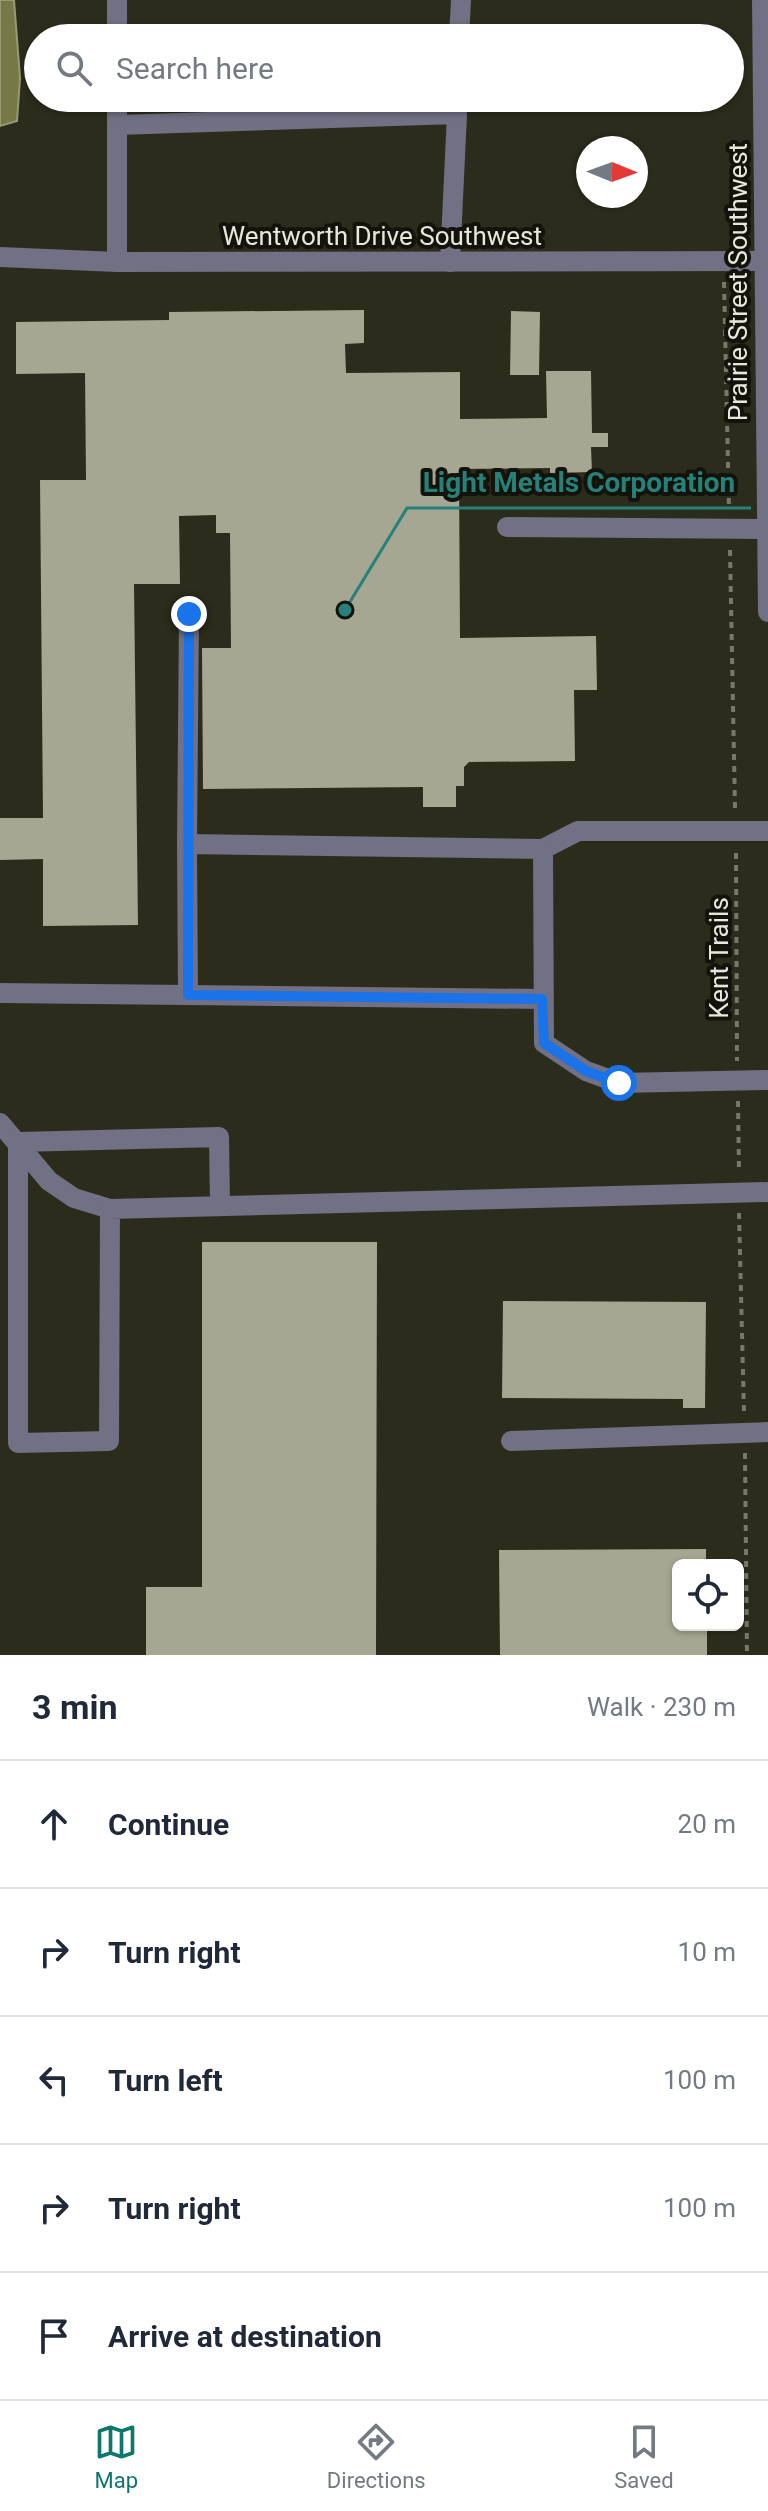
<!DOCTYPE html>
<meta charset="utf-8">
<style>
body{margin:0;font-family:Roboto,sans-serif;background:#f6f6f7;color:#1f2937}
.controls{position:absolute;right:24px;bottom:24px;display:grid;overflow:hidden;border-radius:12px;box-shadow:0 2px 6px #0004}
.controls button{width:72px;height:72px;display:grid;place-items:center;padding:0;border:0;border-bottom:2px solid #e0e1e3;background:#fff;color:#1f2937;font:40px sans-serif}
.compass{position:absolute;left:576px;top:136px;width:72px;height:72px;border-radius:50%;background:#fff;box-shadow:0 2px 6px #0004;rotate:91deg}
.stop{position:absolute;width:24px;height:24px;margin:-18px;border:6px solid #1a73e8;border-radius:50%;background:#fff}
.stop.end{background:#1a73e8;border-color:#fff;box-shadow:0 2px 8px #0008}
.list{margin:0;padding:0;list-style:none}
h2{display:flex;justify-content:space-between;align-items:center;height:104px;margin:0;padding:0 32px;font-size:34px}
h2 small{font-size:26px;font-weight:400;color:#747a83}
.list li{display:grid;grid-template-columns:52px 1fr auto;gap:24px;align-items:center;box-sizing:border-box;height:128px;padding:0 32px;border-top:2px solid #e0e1e3}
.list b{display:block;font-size:30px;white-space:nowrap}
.list em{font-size:26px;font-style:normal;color:#747a83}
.icon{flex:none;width:44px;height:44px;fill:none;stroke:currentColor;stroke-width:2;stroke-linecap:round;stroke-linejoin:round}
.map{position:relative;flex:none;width:768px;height:1655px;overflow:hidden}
.search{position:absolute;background:#fff;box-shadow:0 2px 6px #0004;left:24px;right:24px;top:24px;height:88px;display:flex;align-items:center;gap:20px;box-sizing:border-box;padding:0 28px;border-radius:44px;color:#747a83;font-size:30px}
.sheet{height:744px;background:#fff}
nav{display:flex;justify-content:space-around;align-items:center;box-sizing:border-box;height:112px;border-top:2px solid #e0e1e3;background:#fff;font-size:22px;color:#747a83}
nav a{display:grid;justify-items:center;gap:4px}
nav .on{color:#0f766e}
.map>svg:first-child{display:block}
.water{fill:#777847;stroke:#999a74;stroke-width:2}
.building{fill:#a5a792}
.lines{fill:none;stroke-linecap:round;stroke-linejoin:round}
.path{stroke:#777869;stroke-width:4;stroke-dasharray:6 6;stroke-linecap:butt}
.minor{stroke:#717084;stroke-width:20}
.route{stroke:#1a73e8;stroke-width:10}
.labels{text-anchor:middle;stroke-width:8;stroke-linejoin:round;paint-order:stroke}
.street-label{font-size:26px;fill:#e7e8dd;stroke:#13130c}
.leader{fill:none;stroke:#258179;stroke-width:3}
.callout-dot{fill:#258179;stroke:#13130c;stroke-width:3}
.callout-label{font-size:28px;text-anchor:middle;font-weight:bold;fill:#258179;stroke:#13130c;stroke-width:8;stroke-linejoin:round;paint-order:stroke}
</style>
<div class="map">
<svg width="768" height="1655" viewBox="0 0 768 1655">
<rect width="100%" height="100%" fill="#2b2c1b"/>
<polygon class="water" points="0,0 14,0 20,78 17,121 0,126"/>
<g class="building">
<polygon points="364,310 364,343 345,344 346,373 460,372 460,419 547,418 546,371 591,371 592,433 608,433 608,447 591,447 592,472 550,473 550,468 459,469 460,638 596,636 597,690 574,690 575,761 469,762 464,767 464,786 456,786 456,807 423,807 423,787 203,789 202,648 231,648 230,533 216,533 216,515 179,516 180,584 134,584 138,925 43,926 43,859 0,860 0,818 43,818 40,480 86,480 85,373 16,374 16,322 169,320 169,312"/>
<polygon points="511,311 540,312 539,375 510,375"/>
<polygon points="202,1242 377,1242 376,1655 146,1655 146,1587 202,1587"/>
<polygon points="503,1301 706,1302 705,1408 683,1408 683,1399 502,1398"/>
<polygon points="706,1549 706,1565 678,1565 678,1625 707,1625 707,1655 500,1655 499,1550"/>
</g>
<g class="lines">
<g class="path">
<polyline points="724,282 729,509"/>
<polyline points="730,550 735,809"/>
<polyline points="736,853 737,1061"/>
<polyline points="738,1101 739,1173"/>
<polyline points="739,1213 744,1413"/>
<polyline points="745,1453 747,1655"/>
</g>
<g class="minor">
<polyline points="117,0 117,38"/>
<polyline points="762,0 768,612"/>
<polyline points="459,38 461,0"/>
<polyline points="117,98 117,262"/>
<polyline points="117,125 457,114 450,262"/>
<polyline points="0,257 117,262 768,261"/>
<polyline points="507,527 767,529"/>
<polyline points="768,831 578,831 543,849 544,1043 586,1071 619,1083 768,1080"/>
<polyline points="187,844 189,614"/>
<polyline points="0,993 542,999"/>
<polyline points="188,995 187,844 543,849"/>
<polyline points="0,1123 49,1181 74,1198 110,1209"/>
<polyline points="220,1206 219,1137 18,1142 18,1443 109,1441 110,1209 768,1192"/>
<polyline points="511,1441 768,1432"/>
</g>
</g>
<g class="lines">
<polyline class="route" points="189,614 188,995 542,999 544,1043 586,1071 619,1083"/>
</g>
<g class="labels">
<g class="street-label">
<text x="382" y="245">Wentworth Drive Southwest</text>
<text transform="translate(738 282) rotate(-90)" y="9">Prairie Street Southwest</text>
<text transform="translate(719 958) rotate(-90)" y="9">Kent Trails</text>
</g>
</g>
<path class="leader" d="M345 610L407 508H751"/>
<circle class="callout-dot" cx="345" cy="610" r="8"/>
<g class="callout-label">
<text x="579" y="492">Light Metals Corporation</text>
</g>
</svg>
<div class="controls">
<button><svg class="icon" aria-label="locate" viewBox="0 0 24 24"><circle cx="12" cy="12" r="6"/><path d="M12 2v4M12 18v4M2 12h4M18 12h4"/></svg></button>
</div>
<svg class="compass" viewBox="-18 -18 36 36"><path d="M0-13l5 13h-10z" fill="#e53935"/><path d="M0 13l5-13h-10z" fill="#747a83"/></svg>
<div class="stop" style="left:619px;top:1083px"></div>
<div class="stop end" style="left:189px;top:614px"></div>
<div class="search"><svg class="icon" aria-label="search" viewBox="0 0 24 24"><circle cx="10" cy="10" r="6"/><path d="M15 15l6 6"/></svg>Search here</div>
</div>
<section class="sheet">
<h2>3 min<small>Walk · 230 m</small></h2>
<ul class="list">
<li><svg class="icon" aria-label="ahead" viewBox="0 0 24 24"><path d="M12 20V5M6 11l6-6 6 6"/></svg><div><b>Continue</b></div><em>20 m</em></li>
<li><svg class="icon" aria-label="right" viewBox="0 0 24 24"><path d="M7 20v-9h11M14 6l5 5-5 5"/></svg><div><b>Turn right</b></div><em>10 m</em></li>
<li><svg class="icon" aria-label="left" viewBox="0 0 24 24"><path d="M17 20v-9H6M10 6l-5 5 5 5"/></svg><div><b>Turn left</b></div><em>100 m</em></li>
<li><svg class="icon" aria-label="right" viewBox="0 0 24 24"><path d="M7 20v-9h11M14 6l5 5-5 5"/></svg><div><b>Turn right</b></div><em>100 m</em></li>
<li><svg class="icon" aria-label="arrive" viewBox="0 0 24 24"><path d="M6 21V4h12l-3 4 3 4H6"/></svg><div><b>Arrive at destination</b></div></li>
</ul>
</section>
<nav>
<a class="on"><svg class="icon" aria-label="map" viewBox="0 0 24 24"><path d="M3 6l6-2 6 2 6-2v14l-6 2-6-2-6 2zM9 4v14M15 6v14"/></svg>Map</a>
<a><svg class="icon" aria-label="directions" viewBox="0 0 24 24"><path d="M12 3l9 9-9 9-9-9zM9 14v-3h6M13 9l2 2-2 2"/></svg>Directions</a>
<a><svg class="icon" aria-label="saved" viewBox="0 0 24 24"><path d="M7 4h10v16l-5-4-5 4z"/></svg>Saved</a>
</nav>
